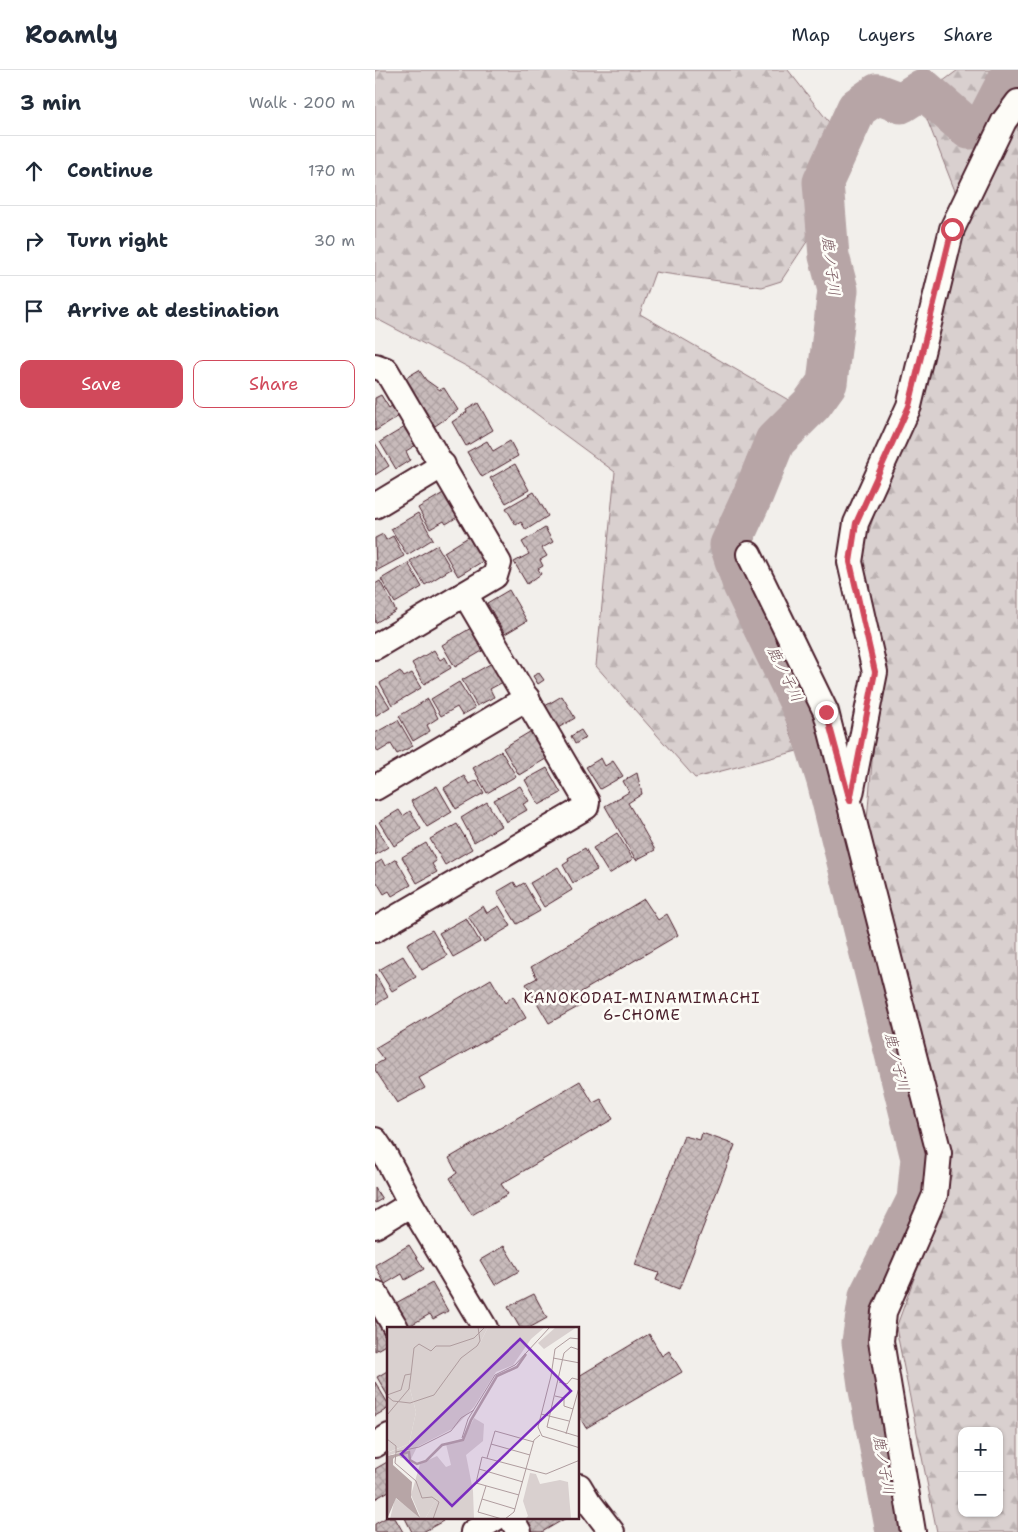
<!DOCTYPE html>
<meta charset="utf-8">
<style>
body{margin:0;font-family:"Shantell Sans","Klee One",sans-serif;background:#f2f2f3;color:#1f2937}
.controls{position:absolute;right:15px;bottom:15px;display:grid;overflow:hidden;border-radius:10px;box-shadow:0 1px 4px #0004}
.controls button{width:45px;height:45px;display:grid;place-items:center;padding:0;border:0;border-bottom:1px solid #e0e1e3;background:#fff;color:#1f2937;font:25px sans-serif}
.stop{position:absolute;width:15px;height:15px;margin:-11px;border:4px solid #d1495b;border-radius:50%;background:#fff}
.stop.end{background:#d1495b;border-color:#fff;box-shadow:0 1px 5px #0008}
.list{margin:0;padding:0;list-style:none}
h2{display:flex;justify-content:space-between;align-items:center;height:65px;margin:0;padding:0 20px;font-size:21px}
h2 small{font-size:16px;font-weight:400;color:#747a83}
.list li{display:grid;grid-template-columns:32px 1fr auto;gap:15px;align-items:center;box-sizing:border-box;height:70px;padding:0 20px;border-top:1px solid #e0e1e3}
.list b{display:block;font-size:19px;white-space:nowrap}
.list em{font-size:16px;font-style:normal;color:#747a83}
.actions{display:flex;gap:10px;padding:15px 20px}
.actions a{flex:1;padding:11px 0;border:1px solid #d1495b;border-radius:10px;text-align:center;font-size:18px;color:#d1495b}
.actions .main{background:#d1495b;color:#fff}
.icon{flex:none;width:28px;height:28px;fill:none;stroke:currentColor;stroke-width:2;stroke-linecap:round;stroke-linejoin:round}
.map{position:relative;flex:none;width:643px;height:1462px;overflow:hidden}
header{display:flex;align-items:center;gap:30px;box-sizing:border-box;height:70px;padding:0 25px;background:#fff;border-bottom:1px solid #e0e1e3}
header strong{font-size:24px}
nav{display:flex;gap:28px;margin-inline-start:auto;font-size:18px}
main{display:flex}
aside{flex:1;background:#fff}
.map>svg:first-child{display:block}
.forest{fill:url(#forest-firs);stroke:#92787d;fill-rule:evenodd}
.lines{fill:none;stroke-linecap:round;stroke-linejoin:round}
.river{stroke:#b7a5a6;stroke-width:41}
.building{fill:url(#building-cross-hatch);stroke:#4a1f2b}
.minor-casing{stroke:#4a1f2b;stroke-width:28}
.minor{stroke:#fdfcf7;stroke-width:24}
.route{stroke:#d1495b;stroke-width:6}
.labels{text-anchor:middle;stroke-width:5;stroke-linejoin:round;paint-order:stroke}
.water-label{font-size:15px;font-style:italic;fill:#704e56;stroke:#fdfcf7}
.neighbourhood-label{font-size:15px;letter-spacing:1px;fill:#4a1f2b;stroke:#fdfcf7}
.inset-river{fill:none;stroke:#b7a5a6;stroke-width:2.5}
.inset-road{fill:none;stroke:#af9c9e;stroke-width:1}
.view{fill:#7b2cbf;fill-opacity:0.15;stroke:#7b2cbf;stroke-width:2.5}
.inset-edge{fill:none;stroke:#4a1f2b;stroke-width:2.5}
</style>
<header>
<strong>Roamly</strong>
<nav><a>Map</a><a>Layers</a><a>Share</a></nav>
</header>
<main>
<aside>
<h2>3 min<small>Walk · 200 m</small></h2>
<ul class="list">
<li><svg class="icon" aria-label="ahead" viewBox="0 0 24 24"><path d="M12 20V5M6 11l6-6 6 6"/></svg><div><b>Continue</b></div><em>170 m</em></li>
<li><svg class="icon" aria-label="right" viewBox="0 0 24 24"><path d="M7 20v-9h11M14 6l5 5-5 5"/></svg><div><b>Turn right</b></div><em>30 m</em></li>
<li><svg class="icon" aria-label="arrive" viewBox="0 0 24 24"><path d="M6 21V4h12l-3 4 3 4H6"/></svg><div><b>Arrive at destination</b></div></li>
</ul>
<div class="actions"><a class="main">Save</a><a>Share</a></div>
</aside>
<div class="map">
<svg width="643" height="1462" viewBox="0 0 643 1462">
<defs>
<pattern id="forest-firs" width="22" height="20" patternUnits="userSpaceOnUse" patternTransform="scale(1.25)"><rect width="22" height="20" fill="#d9d0cf"/><path d="M5 1l3.5 6h-7zM16 11l3.5 6h-7z" fill="#bcb2b2"/></pattern>
<pattern id="building-cross-hatch" width="8" height="8" patternUnits="userSpaceOnUse" patternTransform="scale(1.25)"><rect width="8" height="8" fill="#c8bbbb"/><path d="M0 0l8 8M0 8l8-8" fill="none" stroke="#ada0a1"/></pattern>
</defs>
<rect width="100%" height="100%" fill="#f2efeb"/>
<filter id="ink" filterUnits="userSpaceOnUse"><feTurbulence type="fractalNoise" baseFrequency=".02" numOctaves="2"/><feDisplacementMap in="SourceGraphic" scale="10" xChannelSelector="R" yChannelSelector="G"/><feConvolveMatrix kernelMatrix="1 2 1 2 8 2 1 2 1" color-interpolation-filters="sRGB"/></filter>
<g filter="url(#ink)">
<g class="forest">
<polygon points="0,0 413,0 460,60 437,164 406,211 387,217 280,202 265,244 429,339 355,492 422,681 320,708 221,596 240,402 110,306 0,248"/>
<path d="M 583,0 L 643,0 L 643,1462 L 562,1462 L 521,1258 L 577,1104 L 492,750 L 506,588 L 484,495 L 589,144 L 544,29 ZM 587,1361 L 624,1361 L 624,1443 L 587,1443 Z"/>
</g>
<g class="lines">
<polyline class="river" points="521,1462 493,1315 487,1272 494,1226 542,1130 546,1088 452,711 433,650 368,515 355,475 378,425 400,371 437,334 452,313 463,220 454,186 448,112 482,38 502,24 526,33 548,19 594,59 608,58 638,0"/>
</g>
<g class="building">
<polygon points="44,300 51,310 65,320 69,318 83,340 60,356 29,309"/>
<polygon points="6,325 14,338 18,335 24,346 0,361 0,328"/>
<polygon points="103,333 118,360 91,376 77,352 92,342 91,340"/>
<polygon points="30,357 41,375 31,381 35,390 21,399 5,372"/>
<polygon points="112,371 118,381 135,371 143,386 107,407 92,382"/>
<polygon points="0,373 14,396 0,405"/>
<polygon points="140,394 154,420 131,433 115,408"/>
<polygon points="70,422 84,446 71,454 69,451 55,459 43,438"/>
<polygon points="159,422 173,446 151,460 146,452 141,455 131,438"/>
<polygon points="43,443 58,469 32,485 16,459"/>
<polygon points="170,458 178,472 167,478 172,486 165,490 168,496 163,499 166,504 152,514 139,492 154,484 147,472"/>
<polygon points="8,464 11,470 18,466 29,486 1,501 0,468"/>
<polygon points="95,466 110,490 83,506 69,482"/>
<polygon points="62,475 76,499 50,515 35,491"/>
<polygon points="33,493 47,517 20,533 6,509"/>
<polygon points="5,511 21,541 0,553 0,514"/>
<polygon points="134,520 152,551 130,564 112,533"/>
<polygon points="96,558 109,580 80,597 67,575"/>
<polygon points="59,580 65,590 70,587 76,598 49,614 37,593"/>
<polygon points="117,593 128,612 115,619 119,627 102,636 87,610"/>
<polygon points="25,601 29,607 37,603 46,618 17,635 5,613"/>
<polygon points="164,603 169,610 163,614 158,606"/>
<polygon points="84,612 100,638 87,645 82,637 66,646 56,629"/>
<polygon points="2,616 15,637 0,646 0,617"/>
<polygon points="187,626 200,648 183,658 170,636"/>
<polygon points="53,629 63,648 52,655 55,661 38,671 24,646"/>
<polygon points="23,650 38,676 22,684 16,674 3,682 0,676 0,663"/>
<polygon points="158,660 174,687 144,705 128,678"/>
<polygon points="206,660 211,668 200,674 196,666"/>
<polygon points="126,681 141,706 112,723 98,698"/>
<polygon points="226,688 230,696 238,691 248,706 225,719 211,697"/>
<polygon points="172,698 186,723 164,735 150,710"/>
<polygon points="262,703 267,724 253,733 280,780 261,790 230,736 254,722 248,711"/>
<polygon points="89,706 94,714 102,710 109,723 81,739 69,718"/>
<polygon points="62,716 77,742 52,757 36,731"/>
<polygon points="145,716 154,731 148,734 152,740 131,752 119,730"/>
<polygon points="112,732 126,756 99,772 86,748"/>
<polygon points="24,740 28,746 35,741 46,759 19,776 4,752"/>
<polygon points="0,754 13,777 0,785"/>
<polygon points="82,754 97,779 70,795 55,769"/>
<polygon points="242,763 258,789 234,804 218,778"/>
<polygon points="51,773 61,791 57,794 62,802 42,813 27,787"/>
<polygon points="210,778 222,800 198,813 188,795 194,791 193,788"/>
<polygon points="21,789 36,815 17,826 14,821 9,824 0,809 0,794 7,790 10,796"/>
<polygon points="183,797 197,820 169,837 155,813"/>
<polygon points="139,812 142,817 149,813 165,841 142,854 122,822"/>
<polygon points="269,829 283,850 292,844 303,865 206,922 212,932 174,953 151,914 162,908 156,897"/>
<polygon points="108,836 112,843 124,836 136,856 109,872 93,846"/>
<polygon points="91,848 105,872 78,887 64,863"/>
<polygon points="57,860 72,886 47,900 32,874"/>
<polygon points="28,886 41,907 17,921 4,900"/>
<polygon points="0,904 13,927 0,935"/>
<polygon points="116,909 130,933 138,926 151,948 44,1008 50,1018 22,1033 0,1000 0,995 9,990 0,978"/>
<polygon points="205,1011 218,1033 226,1029 238,1049 126,1114 133,1124 97,1145 75,1108 82,1103 74,1088"/>
<polygon points="327,1063 360,1075 304,1219 281,1210 284,1203 260,1195 309,1066 325,1070"/>
<polygon points="0,1118 7,1129 0,1133"/>
<polygon points="34,1175 49,1199 30,1210 27,1204 10,1214 0,1195"/>
<polygon points="129,1176 144,1201 120,1215 105,1190"/>
<polygon points="57,1213 73,1241 58,1249 55,1244 34,1256 21,1233"/>
<polygon points="159,1224 172,1248 154,1258 145,1258 133,1237"/>
<polygon points="3,1249 14,1269 14,1273 0,1281 0,1251"/>
<polygon points="274,1264 287,1286 294,1281 307,1302 211,1358 204,1346 204,1306"/>
<polygon points="14,1300 14,1328 2,1307"/>
<polygon points="0,1312 14,1335 14,1338 0,1346"/>
<polygon points="14,1391 14,1421 0,1429 0,1399"/>
<polygon points="14,1446 14,1448 20,1448 28,1462 0,1462 0,1454"/>
<polygon points="30,1448 66,1448 68,1451 48,1462 37,1462"/>
<polygon points="149,1448 191,1448 167,1462 157,1462"/>
</g>
<g class="lines">
<g class="minor-casing">
<g id="minor">
<polyline points="0,296 11,300 124,493 120,506 0,577"/>
<polyline points="0,436 68,395"/>
<polyline points="374,484 451,642 564,1083 560,1125 509,1242 506,1271 538,1462"/>
<polyline points="0,718 152,628"/>
<polyline points="476,724 500,602 475,492 481,453 534,336 577,159 629,51 643,32"/>
<polyline points="0,860 211,737 212,732 90,524"/>
<polyline points="0,1070 10,1085 36,1134 110,1258"/>
<polyline points="0,1156 36,1134"/>
<polyline points="0,1223 21,1258"/>
<polyline points="0,1375 14,1366"/>
<polyline points="204,1416 213,1431 237,1462"/>
<polyline points="136,1448 144,1462"/>
<polyline points="98,1462 121,1448"/>
</g>
</g>
<use href="#minor" class="minor"/>
</g>
</g>
<g class="lines" filter="url(#ink)">
<polyline class="route" points="451,642 475,731 500,602 475,492 481,453 534,336 577,159"/>
</g>
<g class="labels">
<g class="water-label">
<text transform="translate(456 196) rotate(83)" y="5">鹿ノ子川</text>
<text transform="translate(410 604) rotate(64)" y="5">鹿ノ子川</text>
<text transform="translate(522 992) rotate(76)" y="5">鹿ノ子川</text>
<text transform="translate(509 1395) rotate(80)" y="5">鹿ノ子川</text>
</g>
<g class="neighbourhood-label">
<text x="267" y="933">KANOKODAI-MINAMIMACHI<tspan x="267" dy="17">6-CHOME</tspan></text>
</g>
</g>
<g transform="translate(12 1257)">
<rect width="192" height="192" fill="#f2efeb"/>
<path d="M 0,0 L 101,0 L 93,16 L 23,62 L 29,85 L 22,117 L 2,125 ZM 52,167 L 65,177 L 62,192 L 38,192 Z" fill="#d9d0cf"/>
<path d="M 101,0 L 158,0 L 144,12 L 126,38 L 109,45 L 87,80 L 67,101 L 30,120 L 24,132 L 14,131 L 9,126 L 0,129 L 0,123 L 3,125 L 22,117 L 29,85 L 23,62 L 29,24 L 93,16 ZM 169,0 L 190,0 L 157,22 L 151,16 ZM 87,91 L 97,97 L 96,114 L 79,128 L 86,164 L 87,192 L 58,192 L 61,180 L 50,171 L 38,192 L 3,192 L 8,171 L 33,189 L 24,168 L 33,137 L 50,129 L 59,140 L 64,138 L 59,117 L 77,111 ZM 143,146 L 149,147 L 153,157 L 173,153 L 181,155 L 184,192 L 138,192 L 141,189 L 136,174 Z" fill="#d9d0cf"/>
<path d="M 10,127 L 6,132 L 6,138 L 25,155 L 24,170 L 33,191 L 9,171 L 0,192 L 0,129 Z" fill="#b7a5a6"/>
<path class="inset-river" d="M 0,131 L 22,125 L 23,133 L 30,137 L 39,134 L 55,118 L 76,113 L 84,93 L 110,49 L 130,40 L 139,27"/>
<path class="inset-road" d="M 193,12 L 183,11 L 168,22 L 164,49 L 151,100 L 155,109 L 193,121M 193,23 L 184,20 L 177,26 L 160,100 L 193,110M 166,31 L 193,36M 172,55 L 180,57 L 185,51 L 193,53M 0,68 L 14,63 L 18,48 L 24,47 L 27,21 L 32,17 L 44,24 L 49,19 L 63,19 L 87,11 L 98,0M 0,69 L 6,74 L 23,76 L 47,68 L 74,31 L 90,19 L 93,14 L 91,0M 168,69 L 177,71 L 177,79 L 186,82M 154,87 L 182,94M 0,88 L 22,62 L 24,47M 179,107 L 193,57M 75,111 L 81,92 L 108,48 L 128,38 L 163,0M 0,112 L 9,119 L 9,125M 104,117 L 143,128M 100,131 L 108,104 L 147,115M 92,142 L 136,155M 99,159 L 91,185 L 115,192M 132,168 L 89,156 L 95,130 L 159,147 L 193,133M 95,172 L 128,182M 46,192 L 52,175 L 45,170 L 35,171 L 29,154 L 8,136 L 9,125 L 32,120 L 64,104 L 74,91 L 87,83M 118,192 L 127,185 L 147,113 L 153,108"/>
<path class="view" d="M 133,12 L 184,64 L 65,179 L 14,127 Z"/>
<rect width="192" height="192" class="inset-edge"/>
</g>
</svg>
<div class="controls">
<button>+</button>
<button>−</button>
</div>
<div class="stop" style="left:577px;top:159px"></div>
<div class="stop end" style="left:451px;top:642px"></div>
</div>
</main>
